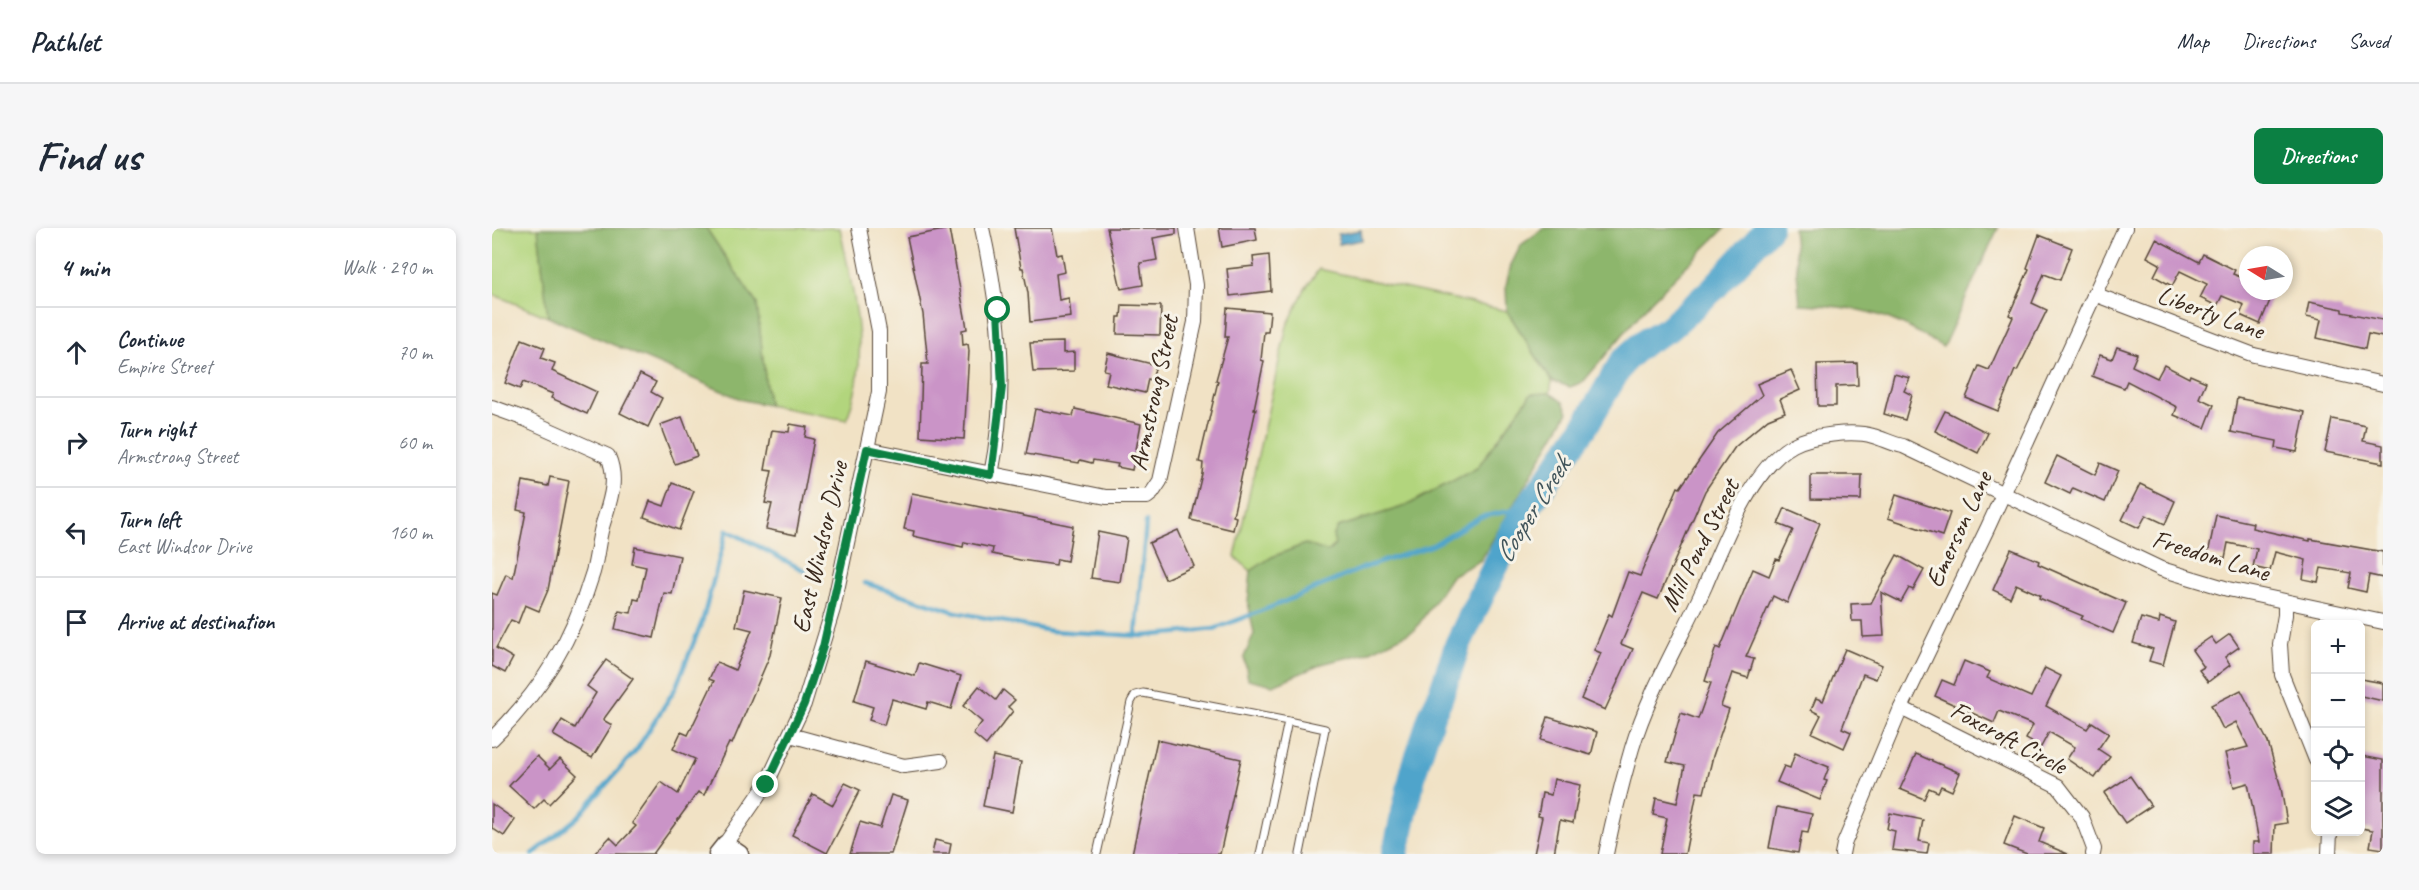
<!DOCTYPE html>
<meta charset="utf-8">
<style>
body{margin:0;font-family:Caveat,sans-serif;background:#f6f6f7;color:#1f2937}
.controls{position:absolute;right:18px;bottom:18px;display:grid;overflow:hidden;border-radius:9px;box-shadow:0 3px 9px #0003}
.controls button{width:54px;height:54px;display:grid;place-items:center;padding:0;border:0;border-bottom:2px solid #e0e1e3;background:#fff;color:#1f2937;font:30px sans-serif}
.compass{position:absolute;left:1747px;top:18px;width:54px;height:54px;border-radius:50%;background:#fff;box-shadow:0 3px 9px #0003;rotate:281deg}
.stop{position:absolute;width:18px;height:18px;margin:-14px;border:4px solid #0b8043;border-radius:50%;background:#fff}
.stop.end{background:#0b8043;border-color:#fff;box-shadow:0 2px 6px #0008}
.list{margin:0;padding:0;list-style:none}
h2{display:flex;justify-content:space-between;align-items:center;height:78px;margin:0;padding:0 24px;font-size:26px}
h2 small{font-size:20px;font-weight:400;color:#747a83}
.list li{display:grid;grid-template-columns:39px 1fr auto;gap:18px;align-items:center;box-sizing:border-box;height:90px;padding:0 24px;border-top:2px solid #e0e1e3}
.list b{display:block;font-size:22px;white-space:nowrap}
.list p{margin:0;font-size:20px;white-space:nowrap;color:#747a83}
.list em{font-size:20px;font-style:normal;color:#747a83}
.icon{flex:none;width:33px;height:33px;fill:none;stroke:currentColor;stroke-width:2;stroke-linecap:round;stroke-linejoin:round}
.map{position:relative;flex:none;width:1891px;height:626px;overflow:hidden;border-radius:9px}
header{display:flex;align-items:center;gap:36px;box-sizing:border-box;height:84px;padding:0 30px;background:#fff;border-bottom:2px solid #e0e1e3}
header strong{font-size:28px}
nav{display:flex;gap:33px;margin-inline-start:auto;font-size:21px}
.intro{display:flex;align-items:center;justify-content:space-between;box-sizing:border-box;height:144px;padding:0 36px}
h1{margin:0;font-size:42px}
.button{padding:15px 27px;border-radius:9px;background:#0b8043;color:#fff;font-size:21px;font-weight:700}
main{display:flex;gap:36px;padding:0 36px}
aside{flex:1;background:#fff;border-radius:9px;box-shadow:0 3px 9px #0003}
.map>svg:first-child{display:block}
.green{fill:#b2d57d;stroke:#76804e;stroke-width:1.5}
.forest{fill:#8db66c;stroke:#647045;stroke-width:1.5}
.water{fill:#50a4cb;stroke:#466774;stroke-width:1.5}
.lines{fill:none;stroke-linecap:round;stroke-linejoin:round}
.stream{stroke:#50a4cb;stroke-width:4.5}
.river{stroke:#50a4cb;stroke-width:27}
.building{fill:#ca94c7}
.service-casing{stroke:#564637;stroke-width:9}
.minor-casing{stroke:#564637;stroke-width:16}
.tertiary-casing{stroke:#564637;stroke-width:19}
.service{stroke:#fff;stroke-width:7}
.minor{stroke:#fff;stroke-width:14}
.tertiary{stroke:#fff;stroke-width:16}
.route{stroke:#0b8043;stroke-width:8}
.labels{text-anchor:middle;stroke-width:6;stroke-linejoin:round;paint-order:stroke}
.street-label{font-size:26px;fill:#3b2a1e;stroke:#f7f3e8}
.water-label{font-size:27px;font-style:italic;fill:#42555b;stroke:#f7f3e8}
</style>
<header>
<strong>Pathlet</strong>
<nav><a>Map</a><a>Directions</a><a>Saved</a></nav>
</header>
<div class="intro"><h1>Find us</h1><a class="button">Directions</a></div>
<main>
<aside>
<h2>4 min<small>Walk · 290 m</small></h2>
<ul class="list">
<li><svg class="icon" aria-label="ahead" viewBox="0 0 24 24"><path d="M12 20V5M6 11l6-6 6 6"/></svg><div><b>Continue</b><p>Empire Street</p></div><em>70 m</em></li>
<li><svg class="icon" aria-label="right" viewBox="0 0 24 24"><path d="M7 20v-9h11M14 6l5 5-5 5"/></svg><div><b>Turn right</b><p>Armstrong Street</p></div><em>60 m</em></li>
<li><svg class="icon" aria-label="left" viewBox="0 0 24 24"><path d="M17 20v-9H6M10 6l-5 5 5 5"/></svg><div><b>Turn left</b><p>East Windsor Drive</p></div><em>160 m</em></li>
<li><svg class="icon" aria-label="arrive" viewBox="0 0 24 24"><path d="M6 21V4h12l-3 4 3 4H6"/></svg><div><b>Arrive at destination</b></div></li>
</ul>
</aside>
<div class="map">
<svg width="1891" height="626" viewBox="0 0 1891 626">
<rect width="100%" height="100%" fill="#f7f3e8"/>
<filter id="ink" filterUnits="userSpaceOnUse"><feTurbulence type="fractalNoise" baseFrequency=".0167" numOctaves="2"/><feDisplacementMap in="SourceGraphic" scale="12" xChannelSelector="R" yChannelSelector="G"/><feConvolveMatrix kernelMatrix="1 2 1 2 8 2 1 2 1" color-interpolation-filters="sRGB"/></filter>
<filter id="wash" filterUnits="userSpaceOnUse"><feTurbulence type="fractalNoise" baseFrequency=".008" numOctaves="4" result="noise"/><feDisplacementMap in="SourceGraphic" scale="24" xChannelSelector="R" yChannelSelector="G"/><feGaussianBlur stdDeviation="1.35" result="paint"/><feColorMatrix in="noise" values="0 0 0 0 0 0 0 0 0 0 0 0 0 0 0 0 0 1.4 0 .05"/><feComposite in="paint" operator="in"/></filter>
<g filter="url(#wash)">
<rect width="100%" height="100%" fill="#f1e2c5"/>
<g class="green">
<polygon points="0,0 46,0 56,89 0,66"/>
<path d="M 214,0 L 348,0 C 357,48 372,98 366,147 C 365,162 359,177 355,192 L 276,177 L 265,76 Z"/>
<polygon points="827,41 1015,83 1060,153 1058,165 1039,166 985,240 914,278 847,299 843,317 836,324 813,316 780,329 759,343 743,329 795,98 813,61"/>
</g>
<g class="forest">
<polygon points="46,0 214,0 265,76 276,177 251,172 56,89"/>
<polygon points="1052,0 1233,0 1159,73 1091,154 1078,159 1060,153 1015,83 1014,57 1019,37 1029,17"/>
<path d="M 1301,0 L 1506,0 L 1451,119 C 1430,107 1408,93 1383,86 C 1359,79 1333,77 1308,76 Z"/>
<polygon points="1058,165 1071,174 1076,184 989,332 959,348 923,402 874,425 833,435 781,457 756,451 752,429 762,406 756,374 759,343 780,329 813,316 836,324 843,317 841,308 846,299 914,278 985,240 1039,166"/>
</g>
<polygon class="water" points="869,2 870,12 847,16 846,6"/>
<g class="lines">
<g class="stream">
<polyline points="373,355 464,384 559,403 650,408 694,404 722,401 787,376 871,340 941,317 988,289 1036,279"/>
<polyline points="644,408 654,294"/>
<polyline points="41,626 86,589 145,521 183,461 210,394 235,302 317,345"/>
</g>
<polyline class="river" points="903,626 922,542 940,486 947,472 966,416 1020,304 1036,279 1092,200 1131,133 1151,115 1176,101 1221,61 1277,0"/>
</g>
<g id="blocks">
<g class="building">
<polygon points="522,0 560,0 565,27 570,26 573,44 564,46 567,72 577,70 579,89 538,94 536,65 531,40 529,40"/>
<polygon points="615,0 684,0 684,6 661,10 665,32 648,35 651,57 629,61"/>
<polygon points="727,0 763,0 765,12 730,19"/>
<polygon points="457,1 474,94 475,101 470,102 471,117 476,116 477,123 472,211 428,208 430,136 436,136 431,86 415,9"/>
<polygon points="1547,7 1580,20 1568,52 1552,46 1540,75 1555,82 1525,143 1523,142 1506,183 1474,170 1487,138 1497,142 1521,89 1517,87 1537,41 1535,40"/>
<polygon points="1664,11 1707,34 1711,26 1743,42 1741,46 1756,52 1756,63 1782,63 1768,96 1748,87 1752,77 1730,68 1725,78 1708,70 1715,56 1688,43 1680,58 1662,48 1668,36 1655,29"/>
<polygon points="777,27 779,63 738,68 735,41 762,38 761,29"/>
<polygon points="1817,74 1850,81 1850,84 1891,92 1891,109 1876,106 1873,121 1825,110 1829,92 1814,89"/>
<polygon points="630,77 669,78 668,107 625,106 626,89 629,89"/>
<polygon points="735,80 778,84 776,104 772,104 769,132 772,133 762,181 764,181 741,288 744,289 741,302 699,292 710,246 711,235 707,234 726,153 724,152 736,109 733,109"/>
<polygon points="30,111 53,120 49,130 63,135 60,143 105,164 95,186 59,170 61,166 31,154 28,161 13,155"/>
<polygon points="571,114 571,125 582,124 582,143 541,144 538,115"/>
<polygon points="1625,119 1645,126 1640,138 1665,150 1672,137 1697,150 1698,147 1714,154 1707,170 1722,177 1713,200 1682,187 1685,179 1635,153 1632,160 1600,148 1608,127 1620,131"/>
<polygon points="616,125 664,137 660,152 656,151 653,165 614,156 617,143 612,142"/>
<polygon points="1365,135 1366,157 1344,158 1344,178 1326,178 1325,136"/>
<polygon points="1299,142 1308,162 1288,171 1293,184 1276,191 1243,219 1213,263 1166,371 1151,365 1129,416 1141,421 1113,482 1089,471 1109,425 1102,422 1117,386 1120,388 1136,344 1148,348 1186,259 1188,260 1226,205 1270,167 1265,156"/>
<polygon points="148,146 164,154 159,164 170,170 156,199 128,185"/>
<polygon points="1402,146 1418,150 1412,163 1420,167 1413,192 1392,186"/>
<polygon points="1745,170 1813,184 1805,224 1784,220 1785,213 1739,204"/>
<polygon points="543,181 581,188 583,181 649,196 640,242 625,239 626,236 601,232 600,235 588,232 587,235 534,226"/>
<polygon points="1453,183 1496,205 1486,225 1443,203"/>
<polygon points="190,189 205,228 183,236 168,197"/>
<polygon points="1840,191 1874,198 1871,213 1891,217 1891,235 1833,224"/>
<polygon points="298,196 315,199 313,209 322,211 304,307 274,301 280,276 273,275 280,243 273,242 280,202 297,204"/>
<polygon points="1565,228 1603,247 1608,235 1626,243 1613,274 1581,260 1578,266 1553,254"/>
<polygon points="1319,247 1370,247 1369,272 1319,271"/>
<polygon points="58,249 77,253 56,362 47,383 33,377 26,395 19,392 4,420 21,430 13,445 0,438 0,365 5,367 14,346 21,350 34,284 25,282 31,253 56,258"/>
<polygon points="180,255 202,263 187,302 152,289 158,273 172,278"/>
<polygon points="1648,256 1683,273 1673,296 1654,287 1647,300 1630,292"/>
<polygon points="420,265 581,298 575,333 565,331 564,337 528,332 500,326 501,320 472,314 471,319 421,308 422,303 412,301"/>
<polygon points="1404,267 1458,285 1450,308 1396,290"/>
<polygon points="1293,280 1328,295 1295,375 1281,368 1254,429 1262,431 1256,450 1240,445 1229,478 1237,481 1221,528 1212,565 1205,564 1193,626 1168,626 1175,590 1161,587 1164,570 1185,575 1193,538 1175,534 1189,485 1206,491 1219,455 1213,453 1224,419 1228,421 1261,341 1277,348 1284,331 1287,332 1301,302 1286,296"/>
<polygon points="1724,287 1761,295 1760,300 1818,313 1818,311 1891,324 1891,350 1877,347 1874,364 1856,360 1859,345 1829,340 1826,354 1811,351 1814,332 1783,324 1778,343 1761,339 1765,321 1736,315 1733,330 1716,326"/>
<polygon points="686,302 702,338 673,351 657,315"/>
<polygon points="606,304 635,310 628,354 599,350"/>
<polygon points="143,319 188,328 180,366 172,365 162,410 123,401 127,383 139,385 142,371 147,372 154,339 140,336"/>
<polygon points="1519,321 1547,333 1546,336 1634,375 1621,405 1589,391 1591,388 1547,370 1548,367 1524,356 1518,370 1501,362"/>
<polygon points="1405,327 1432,342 1421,362 1417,360 1409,374 1389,364 1392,408 1371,409 1370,393 1360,393 1359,376 1379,375"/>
<polygon points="252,362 290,370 278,427 240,516 237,515 212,567 206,564 161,626 102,626 118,609 126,617 144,598 140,595 169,554 186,566 203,531 181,521 189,504 196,507 222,453 217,451 225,434 243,442 260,402 244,398"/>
<polygon points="1668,389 1683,394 1671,437 1657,433 1661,421 1641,415 1649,390 1667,395"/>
<polygon points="1738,406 1747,419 1733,429 1738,437 1716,454 1707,442 1712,439 1700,422 1719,409 1724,416"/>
<polygon points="1353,421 1390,437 1384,451 1371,446 1350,500 1359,504 1352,520 1320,505 1329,487 1319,482 1324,470 1331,473"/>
<polygon points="114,432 141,451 111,492 120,497 100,530 61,507 70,492 83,500 104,465 95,458"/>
<polygon points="374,433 423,448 427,435 469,448 459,481 436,474 434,481 400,471 392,497 377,492 381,479 362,473"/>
<polygon points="1472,433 1498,444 1495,450 1539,469 1553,440 1569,448 1554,478 1595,501 1600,494 1617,505 1606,521 1618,529 1603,550 1575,531 1583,519 1557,504 1549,519 1534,511 1541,497 1507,483 1502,495 1443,468 1450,452 1462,457"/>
<polygon points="1869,451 1891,455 1891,473 1869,468"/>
<polygon points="487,458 504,472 511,462 523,472 516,479 521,483 494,517 481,506 490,494 471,478"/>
<polygon points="1749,462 1776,514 1789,560 1795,595 1783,597 1782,626 1761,626 1761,614 1767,614 1756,555 1742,559 1733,525 1756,519 1744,494 1731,501 1719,477"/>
<polygon points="1056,489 1105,504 1099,527 1049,512"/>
<polygon points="665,512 749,531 728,626 640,626"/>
<polygon points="1303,525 1337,539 1332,552 1335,553 1328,572 1285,554 1292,538 1298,540"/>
<polygon points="1424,526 1468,545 1460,563 1449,558 1446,564 1437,560 1432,571 1408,561"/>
<polygon points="45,528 58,541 68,531 85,547 57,576 52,571 42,581 17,558"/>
<polygon points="501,528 529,534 520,584 491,578"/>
<polygon points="1870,528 1891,532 1891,621 1878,619 1881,602 1869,600 1872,566 1869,565"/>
<polygon points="1638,548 1659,578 1633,595 1612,565"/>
<polygon points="1062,551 1088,557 1081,595 1068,592 1062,626 1042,626 1050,589 1046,588 1050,565 1059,567"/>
<polygon points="353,555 368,562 335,625 300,607 321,566 341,577"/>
<polygon points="399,567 416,572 399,626 358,626 368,594 388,600"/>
<polygon points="0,576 23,592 12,608 0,600"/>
<polygon points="1285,579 1320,586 1316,605 1310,604 1306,625 1277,620"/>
<polygon points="1398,585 1431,592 1427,613 1437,615 1435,626 1400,622 1403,603 1395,601"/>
<polygon points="1523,588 1552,600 1547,614 1576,626 1535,626 1512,617"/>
<polygon points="443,612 459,616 457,626 440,626"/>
</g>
</g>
</g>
<g filter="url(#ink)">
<use href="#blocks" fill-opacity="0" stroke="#564637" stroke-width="1.5"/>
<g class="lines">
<g class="service-casing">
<g id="service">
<polyline points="796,493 833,501 808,626"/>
<polyline points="605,626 639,474 643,467 651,465 796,493 768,626"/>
</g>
</g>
<g class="minor-casing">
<g id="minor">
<path d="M 490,0 C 509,85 516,161 499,247"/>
<polyline points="1602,66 1762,127 1891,156"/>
<path d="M 0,179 L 33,191 L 116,228 C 127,253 117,275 110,299 C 106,314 105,330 101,344 C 81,411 50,462 0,511"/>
<polyline points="375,221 614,269 655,269 660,265 668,253 703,94 704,57 695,0"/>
<polyline points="1793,374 1793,387 1788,416 1790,447 1824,532"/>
<polyline points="1409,480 1566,558 1590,589 1602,621 1601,626"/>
<polyline points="298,507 412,538 449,533"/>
<polyline points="233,616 274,557 312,476 341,381 387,164 387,103 367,0"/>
<path d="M 1114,626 C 1121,590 1130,555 1140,520 C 1157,463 1189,411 1213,358 C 1231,316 1260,239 1301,217 C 1319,207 1361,202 1381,208 C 1392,211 1400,216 1411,218 L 1669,341 L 1736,361 L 1891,394"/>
<polyline points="1350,626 1352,616 1409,480 1496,299 1633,0"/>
<polyline points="1837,626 1838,604"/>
</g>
</g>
<g class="tertiary-casing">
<polyline id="tertiary" points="225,626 233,616 248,626"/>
</g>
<use href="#service" class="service"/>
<use href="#minor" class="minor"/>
<use href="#tertiary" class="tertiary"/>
</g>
</g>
<g class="lines" filter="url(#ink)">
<polyline class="route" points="274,557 312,476 331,419 375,221 499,247 510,159 506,82"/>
</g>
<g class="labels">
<g class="street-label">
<text transform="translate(1719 84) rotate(20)" y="9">Liberty Lane</text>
<text transform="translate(661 165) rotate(-78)" y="9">Armstrong Street</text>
<text transform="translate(1466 301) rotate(-65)" y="9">Emerson Lane</text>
<text transform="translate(1207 317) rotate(-63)" y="9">Mill Pond Street</text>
<text transform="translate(327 319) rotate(-77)" y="9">East Windsor Drive</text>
<text transform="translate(1719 327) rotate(17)" y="9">Freedom Lane</text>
<text transform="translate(1517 509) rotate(28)" y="9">Foxcroft Circle</text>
</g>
<g class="water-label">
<text transform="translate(1040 282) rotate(-58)" y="9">Cooper Creek</text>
</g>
</g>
</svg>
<div class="controls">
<button>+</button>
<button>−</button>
<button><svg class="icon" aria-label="locate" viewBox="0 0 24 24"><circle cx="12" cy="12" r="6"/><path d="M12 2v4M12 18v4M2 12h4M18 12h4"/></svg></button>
<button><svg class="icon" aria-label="layers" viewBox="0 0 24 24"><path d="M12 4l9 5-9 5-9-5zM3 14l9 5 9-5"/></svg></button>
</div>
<svg class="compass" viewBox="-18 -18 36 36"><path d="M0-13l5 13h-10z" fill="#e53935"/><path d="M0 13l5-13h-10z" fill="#747a83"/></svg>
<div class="stop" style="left:506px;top:82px"></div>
<div class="stop end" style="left:274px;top:557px"></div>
</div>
</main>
